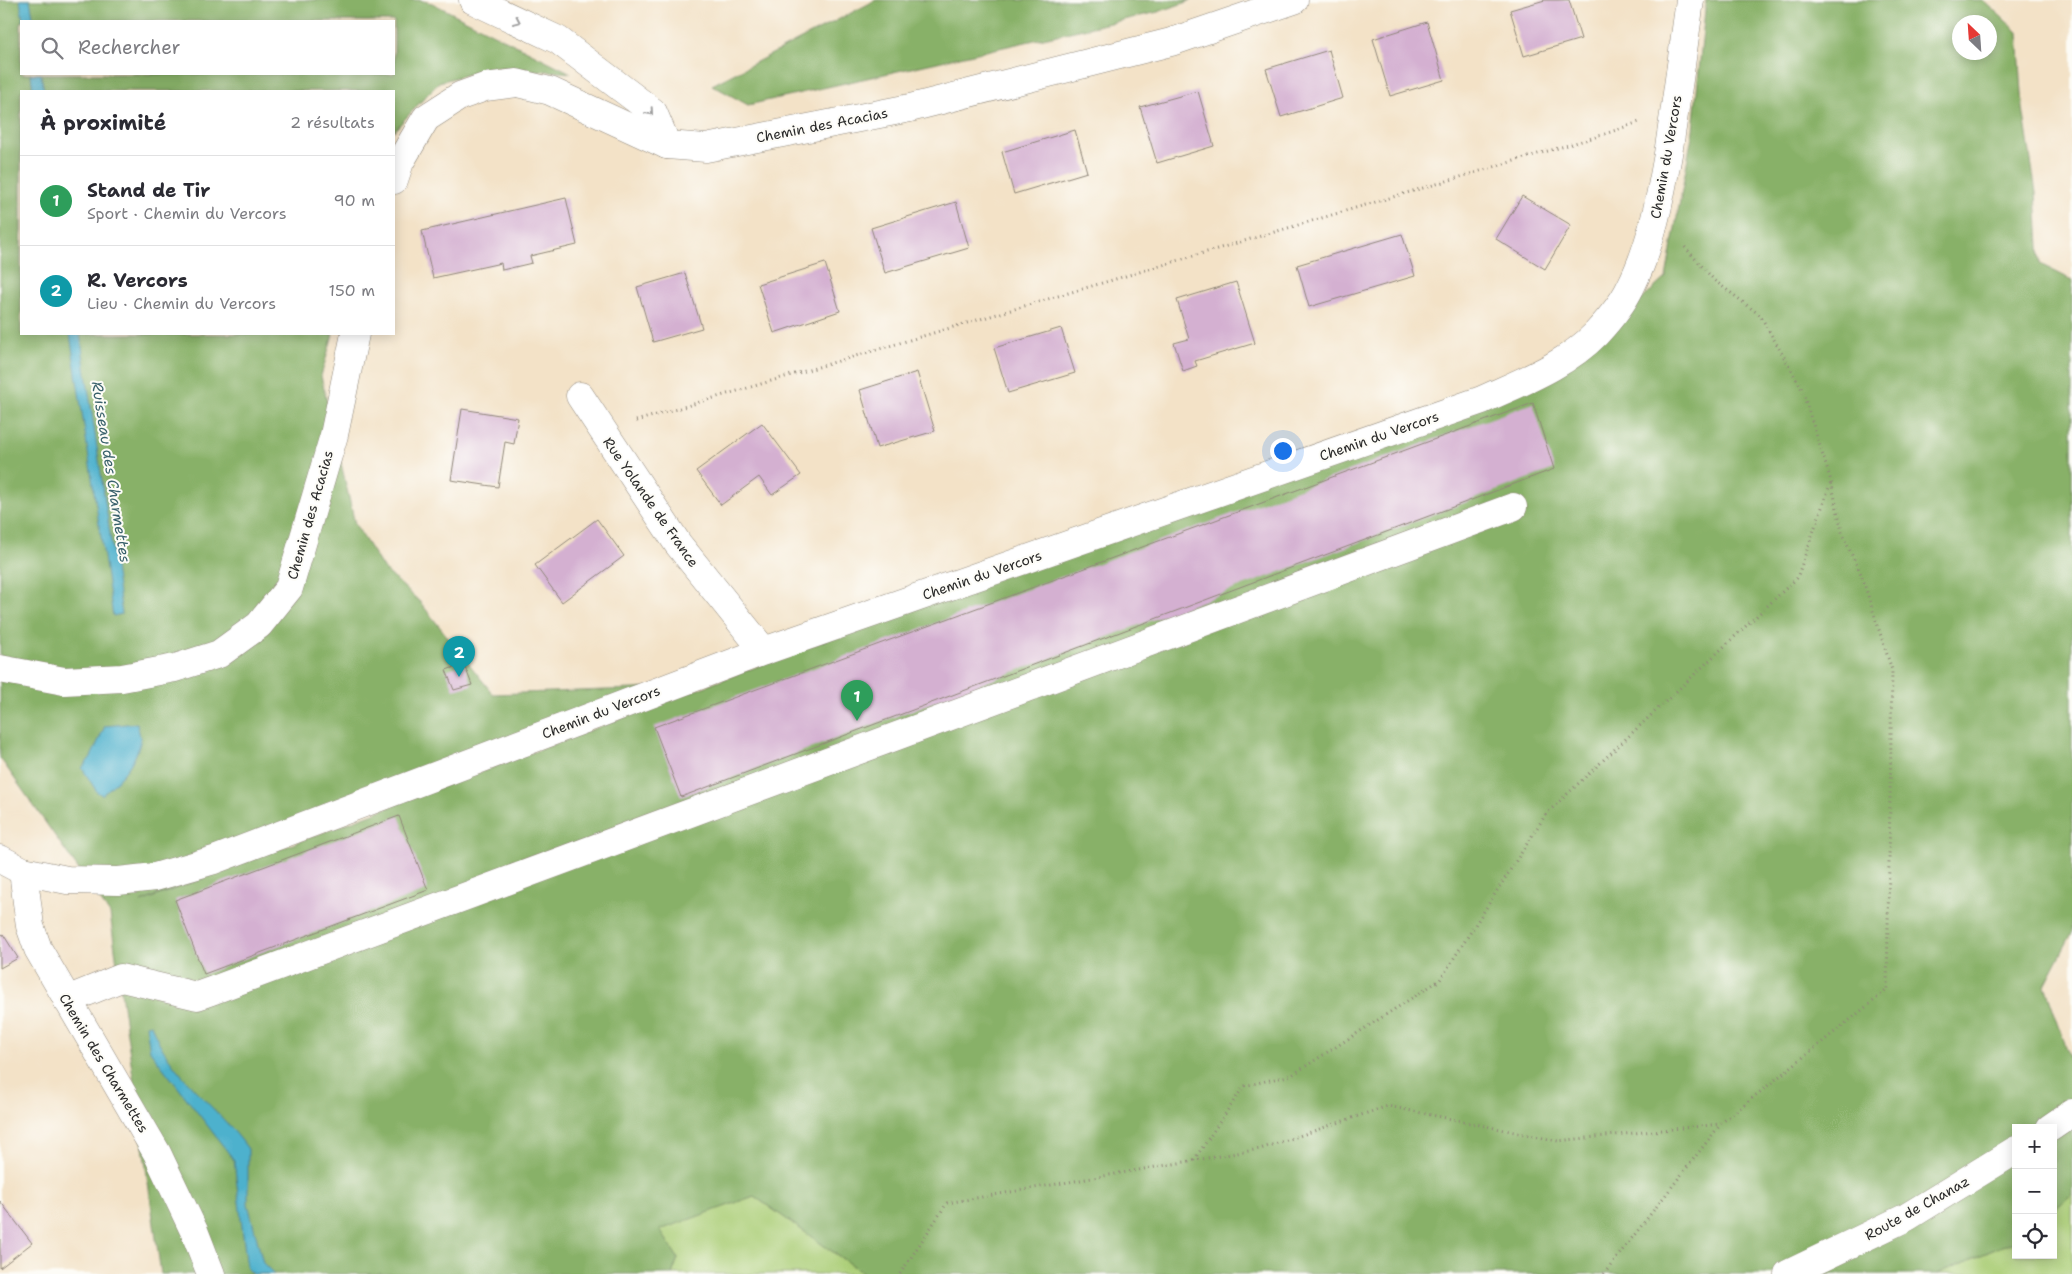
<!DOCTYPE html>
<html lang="fr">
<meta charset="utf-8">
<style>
body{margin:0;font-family:"Shantell Sans",sans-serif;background:#f2f2f3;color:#2b2b33}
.controls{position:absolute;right:15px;bottom:15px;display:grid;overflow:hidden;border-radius:0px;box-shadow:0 2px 12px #0003}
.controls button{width:45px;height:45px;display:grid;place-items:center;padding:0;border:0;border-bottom:1px solid #e1e1e2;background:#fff;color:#2b2b33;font:25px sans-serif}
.compass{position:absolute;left:1952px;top:15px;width:45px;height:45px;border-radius:50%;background:#fff;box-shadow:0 2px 12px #0003;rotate:335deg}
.you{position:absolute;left:1282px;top:450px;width:18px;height:18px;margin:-12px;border:4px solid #fff;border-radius:50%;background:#1a73e8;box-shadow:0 0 0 8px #1a73e833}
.badge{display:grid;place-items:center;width:32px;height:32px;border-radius:50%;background:#7c3aed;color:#fff;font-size:16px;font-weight:700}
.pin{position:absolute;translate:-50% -41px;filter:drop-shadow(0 1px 2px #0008)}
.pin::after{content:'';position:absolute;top:26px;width:18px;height:15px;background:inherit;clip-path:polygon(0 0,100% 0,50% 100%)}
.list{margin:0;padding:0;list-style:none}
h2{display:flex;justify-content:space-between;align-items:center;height:65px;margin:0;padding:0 20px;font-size:21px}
h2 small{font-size:16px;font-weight:400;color:#7c7c81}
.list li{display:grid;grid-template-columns:32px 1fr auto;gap:15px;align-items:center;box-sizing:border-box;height:90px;padding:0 20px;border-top:1px solid #e1e1e2}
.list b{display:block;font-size:19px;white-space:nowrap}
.list p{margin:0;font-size:16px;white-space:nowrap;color:#7c7c81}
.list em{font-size:16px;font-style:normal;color:#7c7c81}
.icon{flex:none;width:28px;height:28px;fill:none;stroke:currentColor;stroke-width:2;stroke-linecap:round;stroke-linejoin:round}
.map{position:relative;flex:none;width:2072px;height:1274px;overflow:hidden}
.search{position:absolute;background:#fff;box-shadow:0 2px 12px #0003;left:20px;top:20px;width:375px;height:55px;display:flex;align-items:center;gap:12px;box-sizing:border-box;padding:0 18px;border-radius:0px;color:#7c7c81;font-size:19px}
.panel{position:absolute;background:#fff;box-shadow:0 2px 12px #0003;left:20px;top:90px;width:375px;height:245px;border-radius:0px}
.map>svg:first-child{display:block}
.green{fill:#abce77;stroke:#6b7c51}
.forest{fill:#88b168;stroke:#5a6e4a;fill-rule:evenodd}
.water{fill:#4eb1cd;stroke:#3c6e7c}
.building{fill:#d4b0d1}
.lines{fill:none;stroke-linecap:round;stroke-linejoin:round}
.minor-casing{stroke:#8f8679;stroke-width:29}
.path{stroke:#8f8679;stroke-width:3;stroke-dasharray:1 4;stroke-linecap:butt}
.minor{stroke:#fff;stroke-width:28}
.oneway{stroke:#a0a0a0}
.labels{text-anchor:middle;stroke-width:4;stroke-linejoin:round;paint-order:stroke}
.street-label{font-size:14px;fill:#2b2b2b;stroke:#fdfcf7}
.water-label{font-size:15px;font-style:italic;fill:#39616c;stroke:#fdfcf7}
</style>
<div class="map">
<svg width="2072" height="1274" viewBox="0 0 2072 1274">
<rect width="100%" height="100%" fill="#fdfcf7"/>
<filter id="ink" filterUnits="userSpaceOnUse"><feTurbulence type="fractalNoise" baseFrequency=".02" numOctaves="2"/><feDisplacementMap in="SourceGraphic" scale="10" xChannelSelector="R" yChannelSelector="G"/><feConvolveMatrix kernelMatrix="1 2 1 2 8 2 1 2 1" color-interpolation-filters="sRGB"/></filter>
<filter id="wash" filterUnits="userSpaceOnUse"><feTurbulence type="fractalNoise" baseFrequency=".0096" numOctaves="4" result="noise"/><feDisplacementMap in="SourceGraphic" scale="20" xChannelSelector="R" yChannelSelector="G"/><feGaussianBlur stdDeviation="1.12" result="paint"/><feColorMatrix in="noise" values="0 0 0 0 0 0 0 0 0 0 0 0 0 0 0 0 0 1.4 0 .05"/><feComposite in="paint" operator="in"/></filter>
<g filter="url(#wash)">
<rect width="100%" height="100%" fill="#f3e2c7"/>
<g class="green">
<polygon points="2072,1194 2072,1274 1937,1274 2016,1240 2016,1255 2053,1255 2053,1211"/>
<polygon points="754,1196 864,1274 672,1274 678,1258 659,1230"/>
</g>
<g class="forest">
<path d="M 0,0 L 419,0 L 432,3 L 571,73 L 495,67 L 439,82 L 394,131 L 394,91 L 21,91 L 21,334 L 333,334 L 321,376 L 355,524 L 383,568 L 420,602 L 493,694 L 663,688 L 141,902 L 1509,379 L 1609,330 L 1666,277 L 1693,130 L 1706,0 L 1983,0 L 2018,32 L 2023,108 L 2036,193 L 2040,264 L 2072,280 L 2072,933 L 2045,985 L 2072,1064 L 2072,1194 L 2053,1211 L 2053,1128 L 2016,1128 L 2016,1240 L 1937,1274 L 864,1274 L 754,1196 L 660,1230 L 678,1258 L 672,1274 L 161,1274 L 110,914 L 0,758 ZM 21,21 L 394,21 L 394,74 L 21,74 ZM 1960,22 L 1990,22 L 1990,52 L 1960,52 Z"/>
<polygon points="876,0 1192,0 1158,12 748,105 712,85"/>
</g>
<g class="water">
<polygon points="20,0 30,0 34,21 23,21"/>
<polygon points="31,74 41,74 44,91 33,91"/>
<polygon points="70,334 80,334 122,614 113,616"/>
<path d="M 137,723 C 138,729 141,737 140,743 C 135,764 117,782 102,795 L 97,792 L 82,768 L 91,757 L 105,726 Z"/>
<path d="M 151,1024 C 169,1076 218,1106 248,1149 L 248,1204 L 263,1263 L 274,1274 L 252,1274 L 247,1269 L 234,1160 L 150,1051 L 146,1025 Z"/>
</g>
<g id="blocks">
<g class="building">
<polygon points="1545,0 1569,0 1581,39 1524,56 1510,10"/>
<polygon points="1427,22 1444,80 1390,96 1373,39"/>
<polygon points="1329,50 1343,98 1281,117 1266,69"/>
<polygon points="1198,91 1214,146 1157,163 1140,107"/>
<polygon points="1075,130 1087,172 1014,194 1002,152"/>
<polygon points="1522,196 1571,225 1545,269 1496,239"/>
<polygon points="566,198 577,245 530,256 532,263 502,270 501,263 433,278 422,231"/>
<polygon points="956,202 969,248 885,273 871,228"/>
<polygon points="1402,234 1415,276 1309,307 1297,265"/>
<polygon points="825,263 840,311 774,333 758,284"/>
<polygon points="685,273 702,328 653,342 637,287"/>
<polygon points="1236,282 1255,343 1195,361 1197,366 1183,371 1174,343 1189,339 1177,300"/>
<polygon points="1061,328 1075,373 1008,393 994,348"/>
<polygon points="917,372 935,431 877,448 860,390"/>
<polygon points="1533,403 1554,469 681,797 654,727"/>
<polygon points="462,409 518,418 514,444 505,442 498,487 451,480"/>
<polygon points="762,423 801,475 772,495 759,477 721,505 696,471"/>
<polygon points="597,519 624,556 562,602 535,565"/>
<polygon points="464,664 472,685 454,690 446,670"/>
<polygon points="399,816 428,890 204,974 175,900"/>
<polygon points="3,934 18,958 0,968 0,936"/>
<polygon points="0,1201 32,1243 0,1268"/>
</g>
</g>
</g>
<g filter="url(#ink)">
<use href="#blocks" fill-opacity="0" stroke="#8f8679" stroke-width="1"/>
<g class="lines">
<g class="minor-casing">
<g id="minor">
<polyline points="473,0 558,40 653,112 667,145"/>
<polyline points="394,180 400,162 426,118 460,96 485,87 517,83 550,91 667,145 706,148 910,108 1171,42 1294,0"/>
<polyline points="580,396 678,544 764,651"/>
<polyline points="0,669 64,681 122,678 175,668 219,654 259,625 289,588 334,435 355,334"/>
<path d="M 0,859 L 23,871 L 67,880 L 118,881 L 155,877 L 214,860 L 764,651 L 1482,400 C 1521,382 1565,366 1596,334 C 1608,321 1622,305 1630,288 C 1651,247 1660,200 1668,154 C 1676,103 1683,51 1690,0"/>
<polyline points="23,871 30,926 38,949 157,1153 195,1233 211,1274"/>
<polyline points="67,1000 121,978 197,996 211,991 1513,507"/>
<polyline points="2050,1128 2072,1113"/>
<polyline points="1788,1274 1907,1217 2016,1150"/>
</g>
</g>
<g class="path">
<polyline points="636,421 1602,135 1639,122"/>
<polyline points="1194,1160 1244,1086 1292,1075 1440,980 1546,814 1797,578 1831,482"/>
<polyline points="900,1274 947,1203 1260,1149 1388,1106 1558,1141 1720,1124 1887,990 1892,670 1861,574 1843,536 1831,481 1801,387 1760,315 1715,281 1683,245"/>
<polyline points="1604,1274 1720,1125"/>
</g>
<use href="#minor" class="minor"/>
</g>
<defs><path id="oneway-chevron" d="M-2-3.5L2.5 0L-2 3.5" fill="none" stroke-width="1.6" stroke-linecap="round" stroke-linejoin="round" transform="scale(1.25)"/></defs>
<g class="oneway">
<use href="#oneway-chevron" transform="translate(517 21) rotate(25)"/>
<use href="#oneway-chevron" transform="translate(650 112) rotate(49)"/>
</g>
</g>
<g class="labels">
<g class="street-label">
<text transform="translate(822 125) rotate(-11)" y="5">Chemin des Acacias</text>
<text transform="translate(1666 157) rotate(-80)" y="5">Chemin du Vercors</text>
<text transform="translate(1379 436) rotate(-19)" y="5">Chemin du Vercors</text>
<text transform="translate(651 502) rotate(55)" y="5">Rue Yolande de France</text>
<text transform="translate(310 515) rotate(-74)" y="5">Chemin des Acacias</text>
<text transform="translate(982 575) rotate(-19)" y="5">Chemin du Vercors</text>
<text transform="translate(601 712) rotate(-21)" y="5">Chemin du Vercors</text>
<text transform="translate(104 1063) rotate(59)" y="5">Chemin des Charmettes</text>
<text transform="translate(1917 1208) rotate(-29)" y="5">Route de Chanaz</text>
</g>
<g class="water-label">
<text transform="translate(111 472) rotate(81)" y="5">Ruisseau des Charmettes</text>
</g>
</g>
</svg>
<div class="controls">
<button>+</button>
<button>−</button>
<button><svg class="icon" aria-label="locate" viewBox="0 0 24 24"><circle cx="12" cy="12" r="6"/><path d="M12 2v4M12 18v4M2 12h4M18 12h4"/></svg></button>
</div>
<svg class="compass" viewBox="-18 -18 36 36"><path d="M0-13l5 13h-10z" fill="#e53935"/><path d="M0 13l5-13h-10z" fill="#7c7c81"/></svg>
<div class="you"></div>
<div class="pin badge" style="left:857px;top:721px;background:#2e9e5b">1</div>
<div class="pin badge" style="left:459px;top:677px;background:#0f9aa8">2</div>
<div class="search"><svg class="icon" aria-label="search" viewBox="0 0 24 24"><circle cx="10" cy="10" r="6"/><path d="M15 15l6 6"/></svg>Rechercher</div>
<section class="panel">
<h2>À proximité<small>2 résultats</small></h2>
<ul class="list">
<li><span class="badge" style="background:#2e9e5b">1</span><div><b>Stand de Tir</b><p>Sport · Chemin du Vercors</p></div><em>90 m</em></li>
<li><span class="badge" style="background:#0f9aa8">2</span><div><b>R. Vercors</b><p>Lieu · Chemin du Vercors</p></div><em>150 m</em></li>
</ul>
</section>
</div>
